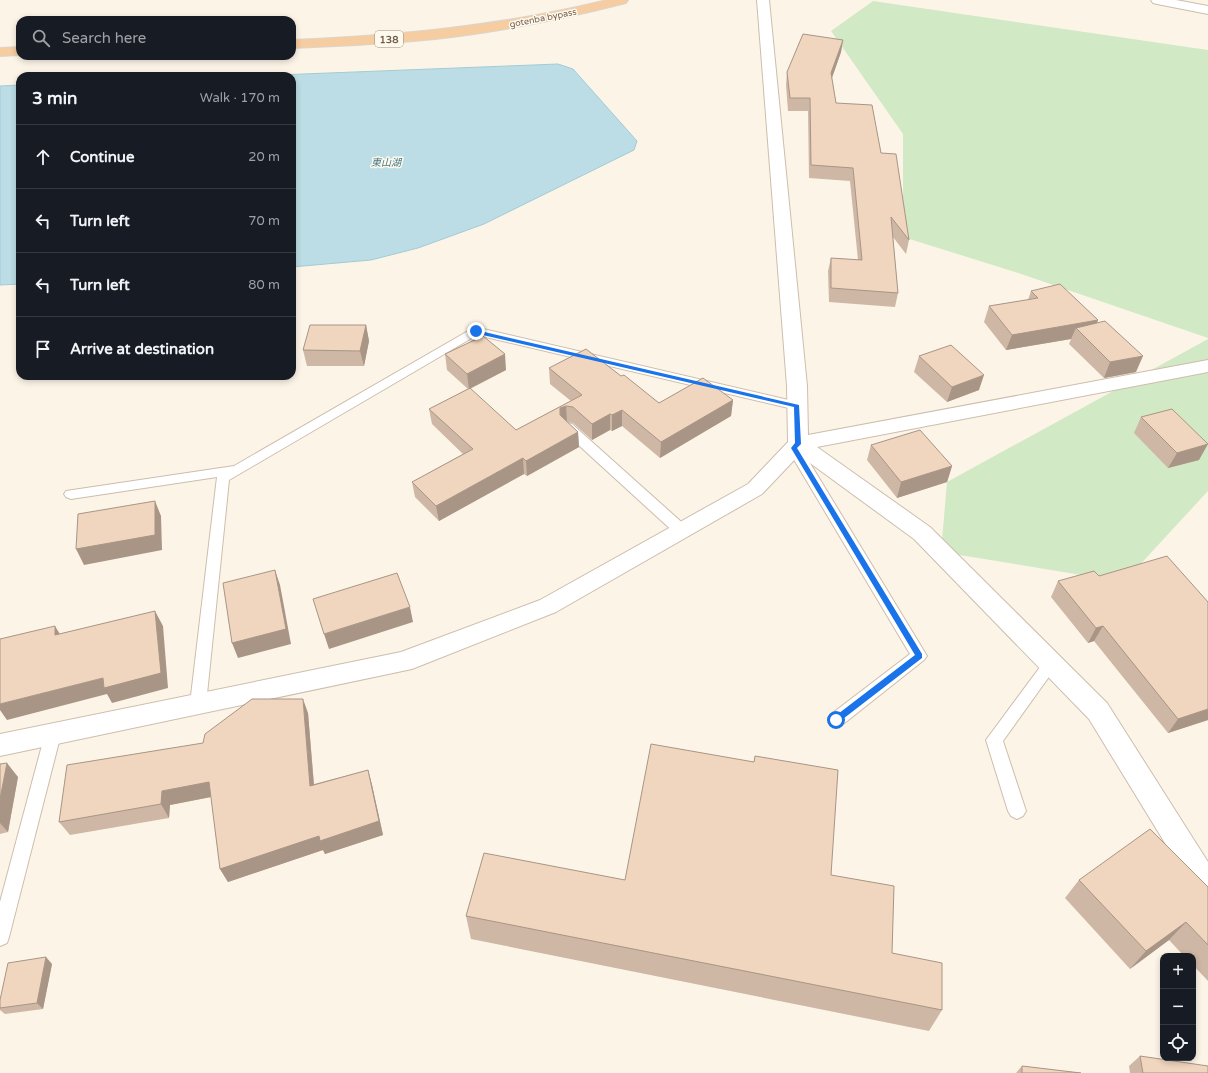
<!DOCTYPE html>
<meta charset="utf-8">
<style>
body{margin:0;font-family:"Varela Round","Noto Sans JP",sans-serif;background:#20242c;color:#f1f3f6}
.controls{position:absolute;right:12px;bottom:12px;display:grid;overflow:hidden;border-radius:8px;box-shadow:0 2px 6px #0003}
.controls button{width:36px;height:36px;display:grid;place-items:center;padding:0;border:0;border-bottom:1px solid #363941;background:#171b24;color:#f1f3f6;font:20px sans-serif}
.stop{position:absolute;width:12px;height:12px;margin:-9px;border:3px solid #1a73e8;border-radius:50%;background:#fff}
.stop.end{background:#1a73e8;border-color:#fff;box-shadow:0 1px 4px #0008}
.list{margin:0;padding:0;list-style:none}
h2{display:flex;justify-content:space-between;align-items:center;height:52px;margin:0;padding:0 16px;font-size:17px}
h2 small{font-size:13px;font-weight:400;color:#9ea1a6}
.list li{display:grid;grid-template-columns:26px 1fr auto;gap:12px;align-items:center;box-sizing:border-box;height:64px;padding:0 16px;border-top:1px solid #363941}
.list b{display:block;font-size:15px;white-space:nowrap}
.list em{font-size:13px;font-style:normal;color:#9ea1a6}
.icon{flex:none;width:22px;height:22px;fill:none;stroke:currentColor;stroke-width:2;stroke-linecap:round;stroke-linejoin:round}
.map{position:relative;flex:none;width:1208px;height:1073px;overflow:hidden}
.search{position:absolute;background:#171b24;box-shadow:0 2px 6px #0003;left:16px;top:16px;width:280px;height:44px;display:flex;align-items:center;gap:10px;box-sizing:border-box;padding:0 14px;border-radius:12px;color:#9ea1a6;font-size:15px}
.panel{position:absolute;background:#171b24;box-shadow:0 2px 6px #0003;left:16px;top:72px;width:280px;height:308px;border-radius:12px}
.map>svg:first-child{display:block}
.green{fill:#d2e9c5}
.water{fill:#bcdde5;stroke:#a2cbd6}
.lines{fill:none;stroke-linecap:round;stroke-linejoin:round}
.service-casing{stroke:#cdbdad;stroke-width:2}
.minor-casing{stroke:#cdbdad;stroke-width:2}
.tertiary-casing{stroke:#cdbdad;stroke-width:2}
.trunk-casing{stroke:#dbd5d0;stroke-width:2}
.service{fill:#fff;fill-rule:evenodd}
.minor{fill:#fff;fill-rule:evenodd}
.tertiary{fill:#fff;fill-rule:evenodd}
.trunk{fill:#f6cca1;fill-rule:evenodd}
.wall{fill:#ceb7a4}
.shaded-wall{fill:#a89586}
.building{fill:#f0d5bf;stroke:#a89586}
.route{fill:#1a73e8}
.labels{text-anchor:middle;stroke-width:3;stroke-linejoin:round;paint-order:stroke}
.far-street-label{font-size:9px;fill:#755d4c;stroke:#fef9ed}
.shield{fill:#fef9ed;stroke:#9e8c7c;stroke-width:1}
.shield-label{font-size:10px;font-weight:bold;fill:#755d4c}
.far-water-label{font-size:10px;font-style:italic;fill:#467987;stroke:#fef9ed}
</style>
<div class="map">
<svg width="1208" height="1073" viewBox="0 0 1208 1073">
<rect width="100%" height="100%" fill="#fcf5e7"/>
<g class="green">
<polygon points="873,1 1208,50 1208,338 1015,272 903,237 903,134 831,31"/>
<polygon points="1208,339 1208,491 1124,582 941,552 947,482"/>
</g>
<g class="water">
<polygon points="558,64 573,69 637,141 634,150 484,224 418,248 371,260 292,267 292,76 252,76"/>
<polygon points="20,85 20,284 0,285 0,86"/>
</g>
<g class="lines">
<g class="service-casing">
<g id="service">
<polygon points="475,327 797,402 801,403 803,406 801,409 797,410 477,335 229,480 206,704 204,709 198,711 192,709 190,704 217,477 71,499 66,497 64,494 66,491 234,466"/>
<polygon points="567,423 572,424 687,527 689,531 687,535 682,536 677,535 562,430 561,427 562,424"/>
<polygon points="794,444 799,445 927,656 924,660 842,725 836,727 830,725 828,720 830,715 910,654 787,448 789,445"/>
<polygon points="1051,657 1056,659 1059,663 1056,667 1003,741 1026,811 1023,816 1017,819 1011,816 1008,811 986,740 1046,659"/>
<polygon points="53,727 59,729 61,734 9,937 7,943 0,946 0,902 45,734 47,729"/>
</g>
</g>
<g class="minor-casing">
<polygon id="minor" points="757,0 769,0 807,386 808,435 1208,360 1208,372 817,447 930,527 1107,703 1208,862 1208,900 1198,897 1089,719 914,539 799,455 762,494 556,612 412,669 0,756 0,734 401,652 540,600 748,484 788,442 787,386"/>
</g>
<g class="tertiary-casing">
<polygon id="tertiary" points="1151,0 1176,0 1208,6 1208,14 1157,4 1153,3"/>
</g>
<g class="trunk-casing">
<g id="trunk">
<path d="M 607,0 L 628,0 L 626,3 C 563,19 500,32 435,39 C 387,44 340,46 292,48 L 292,40 C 399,35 502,26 607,0 Z"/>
<polygon points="20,47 20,55 0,56 0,48"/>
</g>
</g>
<use href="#service" class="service"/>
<use href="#minor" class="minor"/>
<use href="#tertiary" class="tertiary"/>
<use href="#trunk" class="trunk"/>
</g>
<g class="wall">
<polygon points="843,40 841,52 832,78 836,103 881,153 909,240 906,254 893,237 898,293 895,307 829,302 828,271 831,258 858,260 850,181 809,178 808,111 788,111 786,85 787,72"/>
<polygon points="1031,291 1098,320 1097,323 1136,372 1104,378 1069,344 1071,339 1006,350 984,322 989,306 1028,300"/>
<polygon points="366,325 369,341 364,366 307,366 303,350"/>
<polygon points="445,354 506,370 470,389 516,430 571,401 550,384 549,368 621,376 659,403 733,400 731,416 660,458 622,426 612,431 610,430 592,440 573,423 567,422 578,432 579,447 527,476 524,474 439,521 415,497 412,482 463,454 432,424 429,409 468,389 447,370"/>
<polygon points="919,356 979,390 947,402 914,372"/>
<polygon points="1141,417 1199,460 1168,468 1134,433"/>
<polygon points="871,445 952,466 947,482 897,498 867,460"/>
<polygon points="1058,581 1208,720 1168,733 1094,641 1088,643 1051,597"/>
<polygon points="308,713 314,784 368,770 372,785 383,835 325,854 323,850 228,882 220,869 211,797 170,805 169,818 70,835 59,822 203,743"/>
<polygon points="755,756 831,875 892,953 942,1010 929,1031 471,939 466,916 625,880 754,762"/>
<polygon points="0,764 18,777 8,832 0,834"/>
<polygon points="1079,880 1208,887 1208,981 1193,965 1193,956 1184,956 1169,940 1130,969 1065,898"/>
<polygon points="52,964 43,1009 5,1014 0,1010 0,1000"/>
<polygon points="1140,1056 1208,1073 1130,1073 1129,1066"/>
<polygon points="1022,1066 1081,1073 1016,1073"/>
</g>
<g class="shaded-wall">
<polygon points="843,40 841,52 829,86 831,73"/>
<polygon points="1098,320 1092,335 1076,328 1071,339 1006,350 1012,335"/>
<polygon points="366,325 369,341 364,366 360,351"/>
<polygon points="505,354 506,370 469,389 467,374"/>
<polygon points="1143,356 1136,372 1104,378 1110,362"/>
<polygon points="984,375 979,390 947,402 952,387"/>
<polygon points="733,400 731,416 660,458 661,442"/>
<polygon points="566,406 567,422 561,424 560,408"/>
<polygon points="622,410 622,426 612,431 612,415"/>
<polygon points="610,414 610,430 592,440 592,424"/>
<polygon points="578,432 579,447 527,476 526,461"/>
<polygon points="1208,444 1199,460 1168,468 1177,453"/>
<polygon points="523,458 524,474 439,521 436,506"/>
<polygon points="952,466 947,482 897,498 901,482"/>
<polygon points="155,501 161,516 162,550 84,565 76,549"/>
<polygon points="275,570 280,585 291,644 238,658 232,643"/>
<polygon points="410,607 413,622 329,649 324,634"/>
<polygon points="155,611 163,626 168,688 112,703 107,694 7,720 0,710 0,704 103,678"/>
<polygon points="55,626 64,641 55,635"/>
<polygon points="1103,626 1094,641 1088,643 1096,628"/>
<polygon points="303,699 308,713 315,799 310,786"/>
<polygon points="1208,709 1208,720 1168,733 1178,719"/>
<polygon points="7,763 18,777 8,832 0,823 0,799"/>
<polygon points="368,770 372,785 383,835 325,854 323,850 228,882 220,869"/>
<polygon points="209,782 216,796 170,805 169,818 161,804 162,791"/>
<polygon points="1186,922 1169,940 1130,969 1146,951"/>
<polygon points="46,957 52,964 43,1009 37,1003"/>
</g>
<g class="building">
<polygon points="803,34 843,40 831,73 836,103 872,105 881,153 896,154 909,240 891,217 898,293 831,288 831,258 862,260 853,168 811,165 810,98 790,98 787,72"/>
<polygon points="1060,284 1098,320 1012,335 989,306 1038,298 1031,291"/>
<polygon points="1105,321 1143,356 1110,362 1076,328"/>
<polygon points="310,325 366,325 360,351 303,350"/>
<polygon points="483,336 505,354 467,374 445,354"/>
<polygon points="951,345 984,375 952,387 919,356"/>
<polygon points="586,349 621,376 624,375 659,403 703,378 733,400 661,442 622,410 612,415 610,414 592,424 573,407 566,406 560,408 560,415 578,432 526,461 523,458 436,506 412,482 473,449 429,409 470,388 516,430 582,395 549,368"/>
<polygon points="1172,409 1208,444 1177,453 1141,417"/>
<polygon points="920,430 952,466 901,482 871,445"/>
<polygon points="155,501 155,535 76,549 78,514"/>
<polygon points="1167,556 1208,602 1208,709 1178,719 1103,626 1096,628 1058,581 1094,571 1099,576"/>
<polygon points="275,570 286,629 232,643 223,583"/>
<polygon points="397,573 410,607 324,634 313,599"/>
<polygon points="155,611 161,673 104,688 103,678 0,704 0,639 55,626 55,635"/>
<polygon points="252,699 303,699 310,786 368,770 379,821 320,841 319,836 220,869 209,782 162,791 161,804 59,822 67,765 203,743 205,734"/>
<polygon points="651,744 754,762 755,756 838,770 831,875 894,886 892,953 942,963 942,1010 466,916 484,853 625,880"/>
<polygon points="7,763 0,799 0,764"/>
<polygon points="1150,829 1208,887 1208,945 1186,922 1146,951 1079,880"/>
<polygon points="46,957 37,1003 0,1008 0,1000 8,963"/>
<polygon points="1140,1056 1208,1066 1208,1073 1143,1073"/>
<polygon points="1022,1066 1081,1073 1022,1073"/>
</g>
<polygon class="route" points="476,330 799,405 801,444 797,448 922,654 922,658 839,722 834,722 834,717 915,655 791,448 795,443 794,407 474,333 474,330"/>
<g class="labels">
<g class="far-street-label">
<text transform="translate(543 18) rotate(-11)" y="3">gotenba bypass</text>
</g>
<rect class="shield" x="375" y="31" width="28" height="16" rx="3"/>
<g class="shield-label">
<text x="389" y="43">138</text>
</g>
<g class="far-water-label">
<text x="386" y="166">東山湖</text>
</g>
</g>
</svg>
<div class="controls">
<button>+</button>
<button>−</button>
<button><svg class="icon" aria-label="locate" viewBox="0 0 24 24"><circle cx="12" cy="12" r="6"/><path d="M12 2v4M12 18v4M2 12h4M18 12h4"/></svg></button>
</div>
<div class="stop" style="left:836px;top:720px"></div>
<div class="stop end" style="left:476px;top:331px"></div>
<div class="search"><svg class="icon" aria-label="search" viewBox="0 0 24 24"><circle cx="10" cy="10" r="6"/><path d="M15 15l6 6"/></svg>Search here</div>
<section class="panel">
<h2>3 min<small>Walk · 170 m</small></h2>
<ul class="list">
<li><svg class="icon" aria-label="ahead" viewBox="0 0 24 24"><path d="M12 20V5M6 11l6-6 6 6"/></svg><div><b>Continue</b></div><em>20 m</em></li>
<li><svg class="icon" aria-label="left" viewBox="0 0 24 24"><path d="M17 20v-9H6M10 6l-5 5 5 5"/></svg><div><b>Turn left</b></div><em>70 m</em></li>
<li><svg class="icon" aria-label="left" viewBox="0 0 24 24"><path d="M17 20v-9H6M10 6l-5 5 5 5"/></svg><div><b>Turn left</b></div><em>80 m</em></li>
<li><svg class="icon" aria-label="arrive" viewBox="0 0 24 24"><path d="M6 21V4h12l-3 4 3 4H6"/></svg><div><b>Arrive at destination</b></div></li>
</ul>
</section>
</div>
